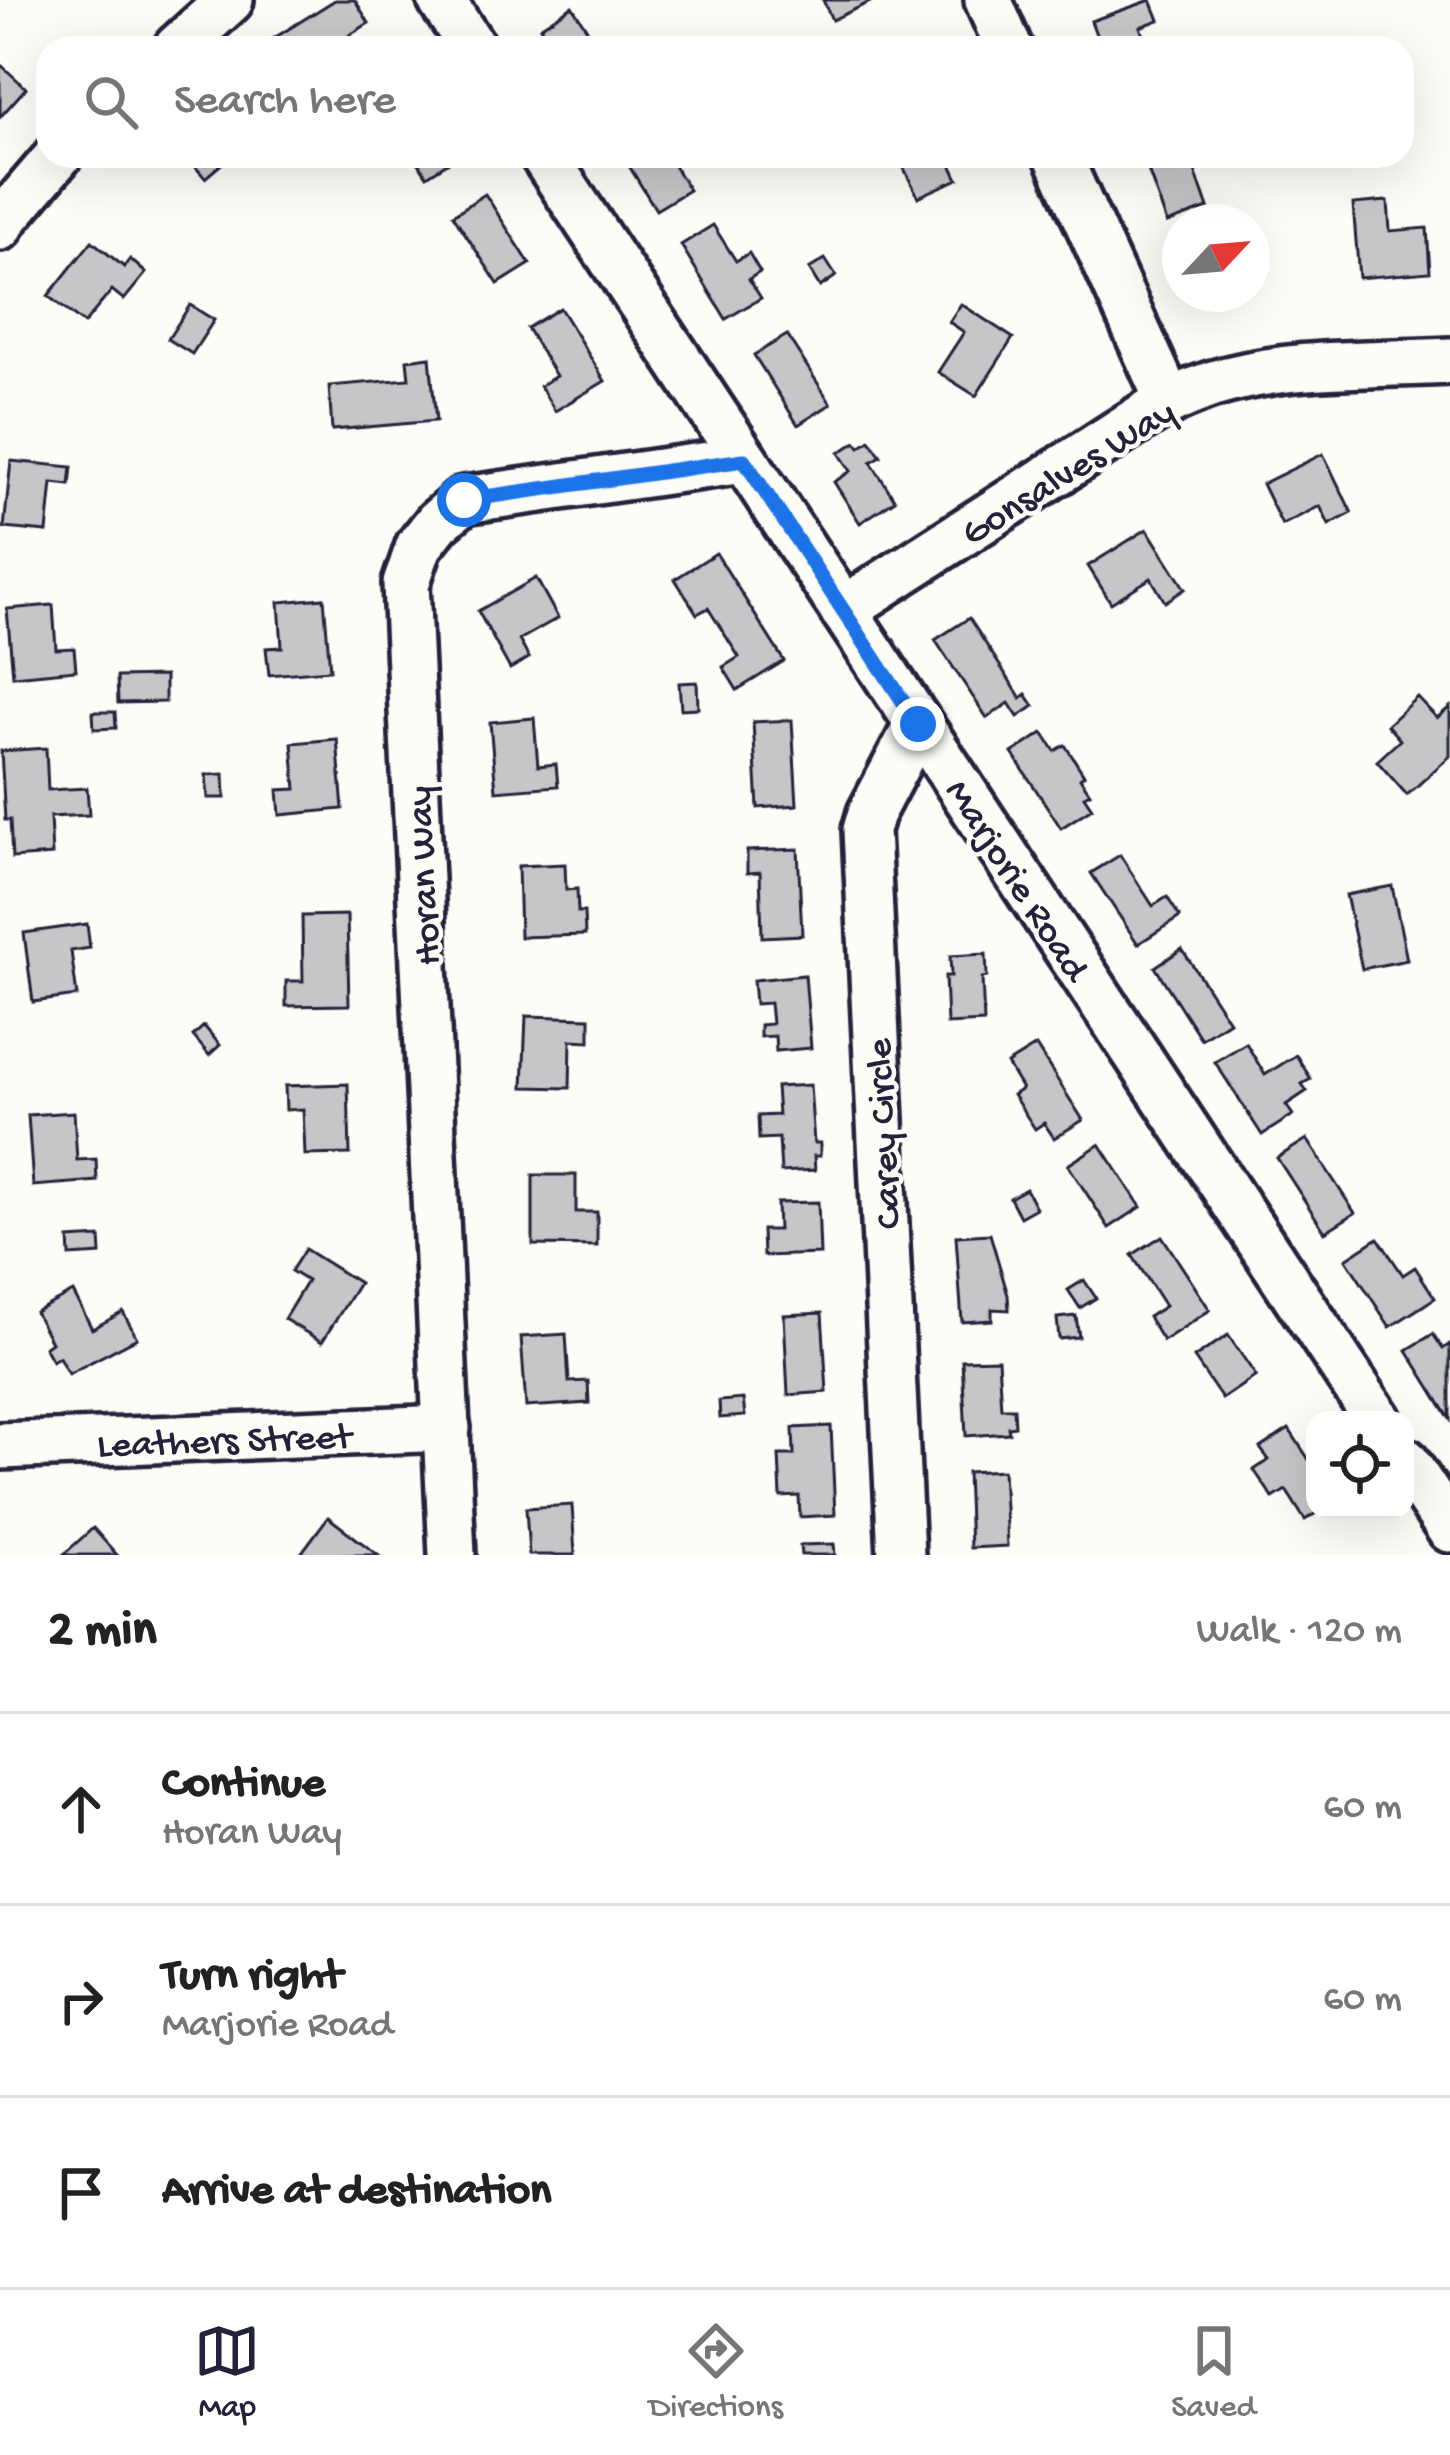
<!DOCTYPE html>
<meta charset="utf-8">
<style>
body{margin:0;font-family:"Gochi Hand",sans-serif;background:#f2f2f2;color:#222}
.controls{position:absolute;right:36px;bottom:36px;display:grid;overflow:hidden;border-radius:24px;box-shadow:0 12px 48px #0002}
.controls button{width:108px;height:108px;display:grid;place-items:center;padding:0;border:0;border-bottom:3px solid #e0e0e0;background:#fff;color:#222;font:60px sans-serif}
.compass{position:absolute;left:1162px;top:204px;width:108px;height:108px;border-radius:50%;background:#fff;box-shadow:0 12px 48px #0002;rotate:64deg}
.stop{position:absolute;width:36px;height:36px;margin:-27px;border:9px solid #1a73e8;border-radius:50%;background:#fff}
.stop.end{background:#1a73e8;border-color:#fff;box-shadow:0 3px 12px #0008}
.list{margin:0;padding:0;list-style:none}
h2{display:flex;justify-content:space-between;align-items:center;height:156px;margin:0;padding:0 48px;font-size:51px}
h2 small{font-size:39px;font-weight:400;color:#767676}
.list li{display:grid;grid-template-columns:78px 1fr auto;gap:36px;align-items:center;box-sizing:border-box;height:192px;padding:0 48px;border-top:3px solid #e0e0e0}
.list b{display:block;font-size:45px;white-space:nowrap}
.list p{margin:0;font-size:39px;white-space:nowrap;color:#767676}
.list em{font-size:39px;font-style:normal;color:#767676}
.icon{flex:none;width:66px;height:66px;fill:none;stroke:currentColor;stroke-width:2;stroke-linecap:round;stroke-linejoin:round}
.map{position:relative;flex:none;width:1450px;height:1555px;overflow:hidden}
.search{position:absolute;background:#fff;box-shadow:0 12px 48px #0002;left:36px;right:36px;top:36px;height:132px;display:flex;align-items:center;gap:30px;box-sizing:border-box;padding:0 42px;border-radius:36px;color:#767676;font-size:45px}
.sheet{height:732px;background:#fff}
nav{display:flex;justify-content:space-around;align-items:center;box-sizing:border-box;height:168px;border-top:3px solid #e0e0e0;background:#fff;font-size:33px;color:#767676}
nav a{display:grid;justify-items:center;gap:6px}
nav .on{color:#22223b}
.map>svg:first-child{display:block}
.building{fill:#c6c6c8;stroke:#22223b;stroke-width:3}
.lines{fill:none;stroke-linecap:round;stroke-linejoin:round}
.minor-casing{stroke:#22223b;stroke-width:54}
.minor{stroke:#fdfcf7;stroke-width:45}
.route{stroke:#1a73e8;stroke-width:15}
.labels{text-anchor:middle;stroke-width:9;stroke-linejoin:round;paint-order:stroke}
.street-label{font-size:39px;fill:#22223b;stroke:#fdfcf7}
</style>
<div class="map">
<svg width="1450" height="1555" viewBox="0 0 1450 1555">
<rect width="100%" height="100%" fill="#fdfcf7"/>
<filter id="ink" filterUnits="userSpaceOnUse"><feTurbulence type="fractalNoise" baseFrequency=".00833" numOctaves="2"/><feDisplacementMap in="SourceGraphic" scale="24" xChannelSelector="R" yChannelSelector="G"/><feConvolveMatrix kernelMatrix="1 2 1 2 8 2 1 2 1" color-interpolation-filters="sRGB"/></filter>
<g filter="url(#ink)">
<g class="building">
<polygon points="335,0 355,0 369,23 329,48 265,48 263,45"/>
<polygon points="823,0 872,0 872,1 832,20"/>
<polygon points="1151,0 1159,20 1140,27 1148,48 1101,48 1091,21"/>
<polygon points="572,6 599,48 554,48 540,27"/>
<polygon points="0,64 26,88 0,117"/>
<polygon points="186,156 231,156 205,178"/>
<polygon points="414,156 458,156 427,176"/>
<polygon points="623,156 668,156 689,190 656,210"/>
<polygon points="878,156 947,156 958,179 918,197 898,156 881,164"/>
<polygon points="1151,156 1210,156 1211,159 1193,165 1208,208 1167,223 1144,159"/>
<polygon points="485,194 530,264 498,284 453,215"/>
<polygon points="1388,201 1390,231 1427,228 1430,272 1359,278 1353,204"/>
<polygon points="713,225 736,261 749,253 760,272 749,279 761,298 726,319 681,245"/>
<polygon points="92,241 124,267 130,259 146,273 124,300 112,290 84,324 48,296"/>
<polygon points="825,259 836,276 820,287 809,269"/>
<polygon points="961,304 1013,338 976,396 938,372 964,332 949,322"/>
<polygon points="190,305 214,320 192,354 168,339"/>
<polygon points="560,308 605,381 555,411 540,386 556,376 527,328"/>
<polygon points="787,335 831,404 798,425 754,355"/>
<polygon points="430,357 436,421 332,430 329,386 409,379 407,360"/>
<polygon points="870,440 881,456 871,462 895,500 860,523 834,482 851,471 839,453 856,442 860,447"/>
<polygon points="1323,454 1352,513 1329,525 1320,506 1282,525 1262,484"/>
<polygon points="11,461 72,467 70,485 52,483 47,532 4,528"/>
<polygon points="1147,529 1185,589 1165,602 1151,578 1111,603 1088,566"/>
<polygon points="716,553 784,661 737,690 723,667 739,657 708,608 697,614 675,579"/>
<polygon points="536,578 558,618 519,640 529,658 510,669 478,611"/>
<polygon points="324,598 330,670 269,675 266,648 282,647 279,602"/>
<polygon points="53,605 56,649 74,648 76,670 13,676 7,609"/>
<polygon points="969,618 1021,698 1026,694 1034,706 1018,717 1009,703 987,718 935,640"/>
<polygon points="165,676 165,702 118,703 117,677"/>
<polygon points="697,682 698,708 681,709 679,683"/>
<polygon points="1417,697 1437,718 1450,707 1450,756 1407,795 1377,761 1400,740 1387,725"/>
<polygon points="93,712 115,712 116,728 94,729"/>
<polygon points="534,718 538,766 556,764 558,786 496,791 490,722"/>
<polygon points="792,720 797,805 758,808 753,722"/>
<polygon points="1043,733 1055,751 1065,745 1084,775 1080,778 1090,793 1084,796 1092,808 1061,828 1012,753"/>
<polygon points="337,739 343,809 280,815 278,790 296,789 292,743"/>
<polygon points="46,748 48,790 87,788 89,815 50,817 52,855 12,858 10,820 5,820 1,751"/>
<polygon points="224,774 225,798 208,798 206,775"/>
<polygon points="798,849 802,935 762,937 760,872 747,873 747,851"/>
<polygon points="1120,855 1153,906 1167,897 1180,917 1138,944 1091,873"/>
<polygon points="565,864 566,890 577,889 578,912 584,912 585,935 520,937 518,866"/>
<polygon points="1392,886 1407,960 1362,969 1346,895"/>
<polygon points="347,915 349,1005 286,1006 286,981 303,981 302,916"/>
<polygon points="87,924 90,948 71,951 77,996 33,1002 24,933"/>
<polygon points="1182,949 1229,1021 1201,1039 1155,967"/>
<polygon points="986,954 987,977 982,978 984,1022 947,1024 945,976 951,976 950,956"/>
<polygon points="805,975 811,1048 776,1051 775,1036 760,1037 760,1025 772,1024 770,1003 755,1004 753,980"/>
<polygon points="526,1016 590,1018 590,1041 571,1040 570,1088 523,1087"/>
<polygon points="204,1026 220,1045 209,1055 193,1036"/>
<polygon points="1246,1043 1265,1075 1296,1055 1311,1079 1302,1084 1307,1091 1286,1105 1293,1115 1262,1135 1215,1062"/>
<polygon points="1036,1046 1083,1120 1054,1138 1044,1123 1035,1129 1013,1095 1022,1089 1007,1064"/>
<polygon points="348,1084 350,1154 305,1155 303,1109 286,1110 285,1086"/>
<polygon points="810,1085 814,1143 820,1143 820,1156 814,1156 815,1170 781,1172 779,1138 759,1139 758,1116 778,1115 776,1087"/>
<polygon points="74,1112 77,1160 96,1159 97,1181 33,1186 28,1115"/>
<polygon points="1307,1139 1355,1213 1325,1232 1277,1158"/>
<polygon points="1100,1144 1141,1207 1109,1228 1068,1165"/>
<polygon points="533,1175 576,1175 576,1212 597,1212 597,1246 533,1245"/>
<polygon points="1026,1189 1036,1208 1020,1217 1010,1198"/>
<polygon points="818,1202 820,1254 763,1256 762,1230 778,1230 777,1203"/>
<polygon points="990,1234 1008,1295 1009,1310 992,1309 992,1320 962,1322 956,1236"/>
<polygon points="1162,1236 1210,1310 1163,1341 1148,1317 1165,1306 1132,1255"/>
<polygon points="100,1237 101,1254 70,1256 69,1239"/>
<polygon points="1378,1238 1403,1275 1415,1267 1435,1298 1390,1327 1346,1259"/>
<polygon points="305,1249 359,1283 322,1342 284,1319 307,1281 291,1271"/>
<polygon points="1084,1280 1096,1298 1080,1308 1068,1290"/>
<polygon points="73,1292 92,1329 123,1312 137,1338 68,1374 59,1357 52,1361 44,1347 51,1342 35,1312"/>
<polygon points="822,1313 827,1392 788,1395 784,1315"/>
<polygon points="1076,1316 1079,1337 1059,1339 1057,1318"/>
<polygon points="566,1334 569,1382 588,1381 589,1403 526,1407 521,1337"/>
<polygon points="1433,1334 1443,1349 1450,1344 1450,1419 1407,1350"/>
<polygon points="1228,1335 1256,1376 1222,1399 1194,1358"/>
<polygon points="998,1359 1001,1408 1014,1408 1015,1426 1008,1427 1009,1433 966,1436 962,1360"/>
<polygon points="743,1399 745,1416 720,1418 719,1401"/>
<polygon points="831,1426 835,1515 800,1517 799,1496 781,1497 779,1455 794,1455 793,1428"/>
<polygon points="1289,1429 1315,1469 1315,1510 1321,1510 1305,1520 1286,1490 1273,1498 1254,1470 1269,1460 1260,1448"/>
<polygon points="1003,1470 1007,1546 970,1548 967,1472"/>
<polygon points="572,1505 575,1555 529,1555 526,1508"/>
<polygon points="328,1517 378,1555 305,1555 302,1552"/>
<polygon points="93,1528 117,1555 63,1555"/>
<polygon points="834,1544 835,1555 801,1555 800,1545"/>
</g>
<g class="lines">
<g class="minor-casing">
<g id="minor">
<polyline points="441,0 473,48"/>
<polyline points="988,0 1009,48"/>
<polyline points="177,48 230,0"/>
<polyline points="544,156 1378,1420"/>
<polyline points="1058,156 1169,402"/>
<polyline points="0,227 5,218 58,156"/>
<path d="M 843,610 L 1160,406 C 1177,398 1195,390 1213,384 C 1288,361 1372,365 1450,361"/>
<polyline points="0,1446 447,1428"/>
<polyline points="1405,1461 1450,1529"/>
<polyline points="452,1555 406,584 419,546 438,522 464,500 744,460"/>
<polyline points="901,1555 866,830 871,813 918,724"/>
</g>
</g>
<use href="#minor" class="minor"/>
</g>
</g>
<g class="lines" filter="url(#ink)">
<polyline class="route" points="464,500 744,460 918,724"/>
</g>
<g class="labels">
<g class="street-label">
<text transform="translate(1066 469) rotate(-32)" y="14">Gonsalves Way</text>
<text transform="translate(420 876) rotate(-93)" y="14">Horan Way</text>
<text transform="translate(1020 878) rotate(57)" y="14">Marjorie Road</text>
<text transform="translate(880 1134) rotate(-93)" y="14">Carey Circle</text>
<text transform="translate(224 1437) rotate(-2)" y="14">Leathers Street</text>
</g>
</g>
</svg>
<div class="controls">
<button><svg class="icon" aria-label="locate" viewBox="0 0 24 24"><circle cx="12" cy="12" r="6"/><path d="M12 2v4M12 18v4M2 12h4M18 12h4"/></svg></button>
</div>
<svg class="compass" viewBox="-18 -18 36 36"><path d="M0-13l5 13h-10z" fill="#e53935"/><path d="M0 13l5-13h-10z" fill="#767676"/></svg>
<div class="stop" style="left:464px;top:500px"></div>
<div class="stop end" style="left:918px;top:724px"></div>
<div class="search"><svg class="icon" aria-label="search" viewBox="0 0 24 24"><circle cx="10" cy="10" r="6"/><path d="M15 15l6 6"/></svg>Search here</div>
</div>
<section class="sheet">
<h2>2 min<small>Walk · 120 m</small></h2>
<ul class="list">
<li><svg class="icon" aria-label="ahead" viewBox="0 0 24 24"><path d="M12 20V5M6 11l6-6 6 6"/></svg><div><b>Continue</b><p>Horan Way</p></div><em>60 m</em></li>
<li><svg class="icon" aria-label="right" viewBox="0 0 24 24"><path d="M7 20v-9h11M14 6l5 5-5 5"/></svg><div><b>Turn right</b><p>Marjorie Road</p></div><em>60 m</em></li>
<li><svg class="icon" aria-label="arrive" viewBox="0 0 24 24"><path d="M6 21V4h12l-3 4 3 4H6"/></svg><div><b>Arrive at destination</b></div></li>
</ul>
</section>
<nav>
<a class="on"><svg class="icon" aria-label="map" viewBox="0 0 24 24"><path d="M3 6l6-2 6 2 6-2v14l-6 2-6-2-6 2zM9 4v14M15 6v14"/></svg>Map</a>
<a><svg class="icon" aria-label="directions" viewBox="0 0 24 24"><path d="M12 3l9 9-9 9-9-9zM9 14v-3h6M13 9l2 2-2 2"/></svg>Directions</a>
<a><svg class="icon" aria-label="saved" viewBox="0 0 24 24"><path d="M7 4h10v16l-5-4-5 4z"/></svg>Saved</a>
</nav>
